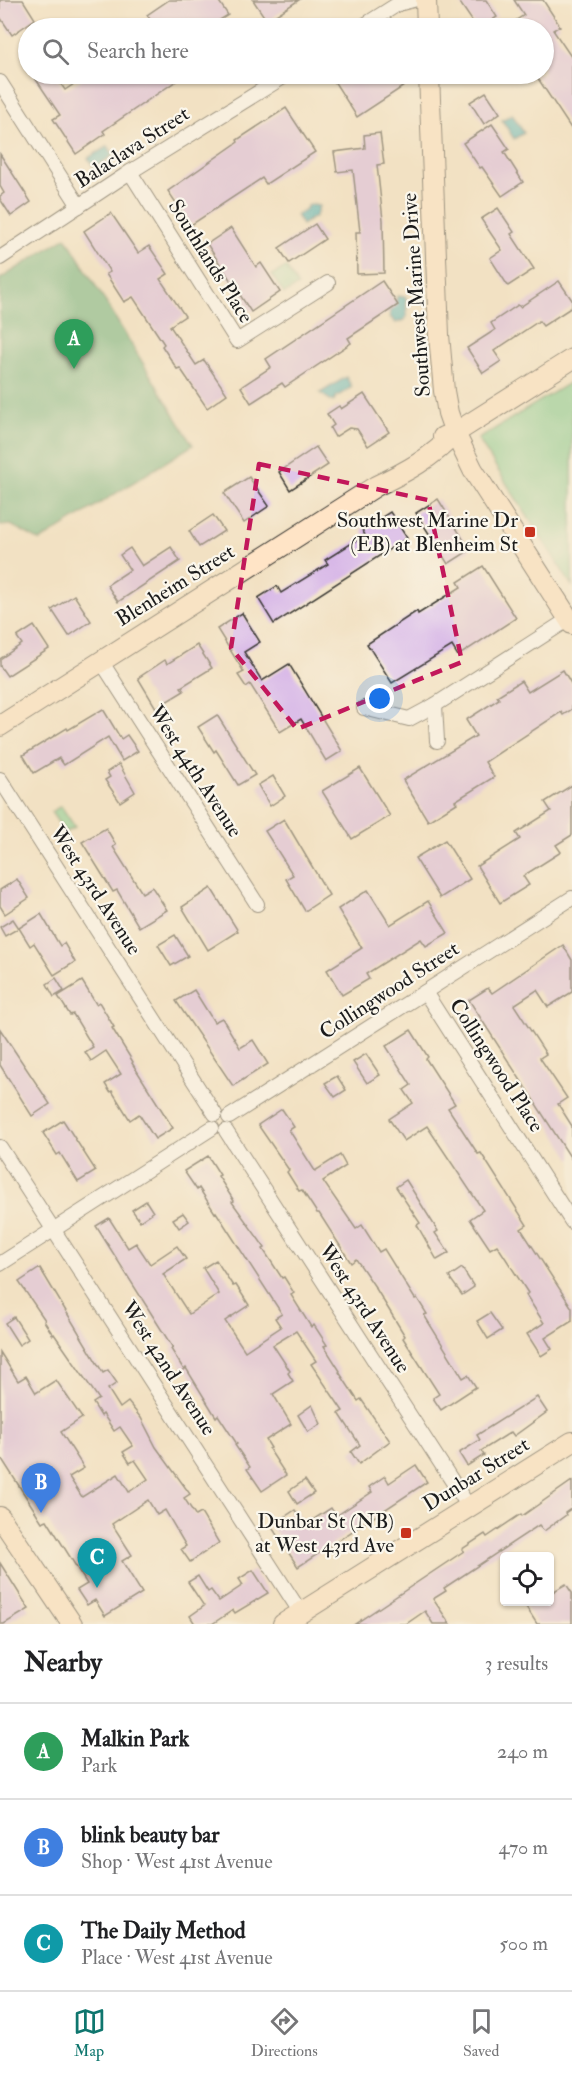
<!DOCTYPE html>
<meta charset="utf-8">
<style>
body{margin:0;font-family:"IM FELL Double Pica",serif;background:#f2f2f2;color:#202124}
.controls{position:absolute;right:18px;bottom:18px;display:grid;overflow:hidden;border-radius:6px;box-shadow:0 2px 4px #0004}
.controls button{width:54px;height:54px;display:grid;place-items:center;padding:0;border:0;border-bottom:2px solid #e0e0e0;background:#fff;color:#202124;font:30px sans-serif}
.you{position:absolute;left:380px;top:699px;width:21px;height:21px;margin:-15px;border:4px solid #fff;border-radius:50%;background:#1a73e8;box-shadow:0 0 0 9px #1a73e833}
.badge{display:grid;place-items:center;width:39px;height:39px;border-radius:50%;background:#0f766e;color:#fff;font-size:20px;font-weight:700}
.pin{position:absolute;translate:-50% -50px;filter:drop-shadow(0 2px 3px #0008)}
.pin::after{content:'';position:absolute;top:32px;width:21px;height:18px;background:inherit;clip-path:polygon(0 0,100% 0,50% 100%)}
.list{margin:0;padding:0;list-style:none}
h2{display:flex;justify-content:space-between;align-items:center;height:78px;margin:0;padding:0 24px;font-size:26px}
h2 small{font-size:20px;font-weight:400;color:#757577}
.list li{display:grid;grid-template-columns:39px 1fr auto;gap:18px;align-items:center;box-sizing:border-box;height:96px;padding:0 24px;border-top:2px solid #e0e0e0}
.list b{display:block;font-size:22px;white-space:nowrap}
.list p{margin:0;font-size:20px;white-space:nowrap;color:#757577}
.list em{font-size:20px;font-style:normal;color:#757577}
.icon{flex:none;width:33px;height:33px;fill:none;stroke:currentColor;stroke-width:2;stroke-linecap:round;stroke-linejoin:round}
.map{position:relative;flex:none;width:572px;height:1624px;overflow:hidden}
.search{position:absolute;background:#fff;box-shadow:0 2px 4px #0004;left:18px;right:18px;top:18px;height:66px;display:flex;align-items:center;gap:15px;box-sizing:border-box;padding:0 21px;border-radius:33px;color:#757577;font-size:22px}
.sheet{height:366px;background:#fff}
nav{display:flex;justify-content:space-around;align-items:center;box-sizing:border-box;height:84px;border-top:2px solid #e0e0e0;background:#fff;font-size:16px;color:#757577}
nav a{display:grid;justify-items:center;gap:3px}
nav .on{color:#0f766e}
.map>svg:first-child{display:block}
.green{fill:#76ca8e;stroke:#497355;stroke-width:1.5}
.forest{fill:#60ae79;stroke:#3e654a;stroke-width:1.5}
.water{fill:#3bacb7;stroke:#2c646a;stroke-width:1.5}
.building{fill:#d5b3e7}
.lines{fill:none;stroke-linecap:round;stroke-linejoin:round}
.street-casing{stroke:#3c3a35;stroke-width:16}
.secondary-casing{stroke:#3c3a35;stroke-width:22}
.street{stroke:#fff;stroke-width:14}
.secondary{stroke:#ffe4c6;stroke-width:20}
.marked{fill:none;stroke:#c2185b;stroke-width:4.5;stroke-dasharray:12 8;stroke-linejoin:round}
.poi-dot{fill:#c8321e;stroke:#fbf7ec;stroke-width:2}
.labels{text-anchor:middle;stroke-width:4.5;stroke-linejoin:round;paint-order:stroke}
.street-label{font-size:21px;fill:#1c1c1c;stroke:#fbf7ec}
.poi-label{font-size:21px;fill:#1c1c1c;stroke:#fbf7ec;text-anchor:end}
</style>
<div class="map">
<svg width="572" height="1624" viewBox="0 0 572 1624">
<rect width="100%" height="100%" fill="#fbf7ec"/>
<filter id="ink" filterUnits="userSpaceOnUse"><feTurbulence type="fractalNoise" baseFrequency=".0167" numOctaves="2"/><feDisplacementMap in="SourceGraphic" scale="12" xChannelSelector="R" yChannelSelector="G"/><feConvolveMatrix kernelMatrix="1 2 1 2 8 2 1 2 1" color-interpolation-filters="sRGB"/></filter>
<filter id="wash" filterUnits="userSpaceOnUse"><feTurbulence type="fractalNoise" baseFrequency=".008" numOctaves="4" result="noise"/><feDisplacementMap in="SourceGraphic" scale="24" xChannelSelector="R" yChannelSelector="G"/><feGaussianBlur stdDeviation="1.35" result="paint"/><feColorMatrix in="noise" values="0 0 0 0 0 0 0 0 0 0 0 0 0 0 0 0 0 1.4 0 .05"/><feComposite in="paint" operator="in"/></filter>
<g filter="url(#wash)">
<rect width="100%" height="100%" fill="#f2e1c3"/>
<g class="green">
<polygon points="286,267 298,286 284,294 272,275"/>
<polygon points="572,381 572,586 478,439"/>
<polygon points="61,806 75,827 65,833 51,812"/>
</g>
<polygon class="forest" points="66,237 193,445 40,541 11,525 0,526 0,279"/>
<g class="water">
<polygon points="512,114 524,133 514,139 502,120"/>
<polygon points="108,146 114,155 94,168 88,158"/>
<polygon points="309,204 319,206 316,216 302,225 296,215 305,210"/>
<polygon points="397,296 406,297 407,314 405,320 396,323 390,317 390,312 395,306"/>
<polygon points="346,377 352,387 336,397 333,402 320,393"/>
</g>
<g id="blocks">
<g class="building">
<polygon points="0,0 23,0 35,19 12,35 0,17"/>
<polygon points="169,0 218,0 228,15 207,28 156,28 147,15"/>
<polygon points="253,0 299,0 267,21"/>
<polygon points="458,0 486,0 497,17 480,28 477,28"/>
<polygon points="514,0 543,0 560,26 553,30 572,58 572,130 535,74 543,74 543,28 520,28 515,21 524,15"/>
<polygon points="42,74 54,74 65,90 89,74 171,74 176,81 103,131 105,134 76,154 53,119 60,115 35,78"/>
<polygon points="345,74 396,74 404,86 357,117 334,81"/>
<polygon points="486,92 500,113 484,124 470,102"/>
<polygon points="286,108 315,152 266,184 262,178 191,225 168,191 238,142 237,140"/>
<polygon points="492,124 509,149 504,152 523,182 502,196 482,167 480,168 463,143"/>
<polygon points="380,133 384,164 377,165 383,220 384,273 357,274 356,232 360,232 353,170 337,172 334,152 365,148 364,135"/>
<polygon points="0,154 31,202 11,216 0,199 0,196 4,193 0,186"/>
<polygon points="498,208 514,232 511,234 534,269 508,286 490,258 502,250 481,219"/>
<polygon points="111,213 138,253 149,246 168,274 160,279 185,316 170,326 196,365 204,360 227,394 207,408 180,368 177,369 162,346 164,344 133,297 124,302 106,274 110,272 84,231"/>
<polygon points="315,224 325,239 289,263 279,248"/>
<polygon points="231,228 256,267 261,263 280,292 251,312 207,244"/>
<polygon points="382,281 398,305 348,338 351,343 285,387 282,383 251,403 241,387 271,367 266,359"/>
<polygon points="559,281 572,300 572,307 543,326 539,321 494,351 501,361 483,373 467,348 495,330 491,323 518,305 520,307"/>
<polygon points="364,394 389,432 368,446 357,429 349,428 335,437 330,428 334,425 327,414 339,406 341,409"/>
<polygon points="316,447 328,465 290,490 279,472"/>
<polygon points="249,477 269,506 244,523 224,493"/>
<polygon points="438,499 470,550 448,564 416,513"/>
<polygon points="390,512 407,538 274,624 258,598 277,586 281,593 328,564 325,560 365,535 362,530"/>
<polygon points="213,515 224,531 199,547 189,531"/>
<polygon points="171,547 180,561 118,602 107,585 130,570 120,555 130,548 142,566"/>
<polygon points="483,566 516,618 458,656 452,646 392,683 367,644 417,611 418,614 461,587 458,582"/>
<polygon points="74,595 91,621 69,636 52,610"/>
<polygon points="242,613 260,642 244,652 262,681 289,664 342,751 326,761 301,719 280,732 250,684 246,687 238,675 244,672 217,629"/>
<polygon points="34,626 49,649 7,676 0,666 0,659 22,644 17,637"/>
<polygon points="197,645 212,668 181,687 184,691 156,708 138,678 165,660 167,664"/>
<polygon points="563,670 572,685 572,709 563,715 561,712 485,762 494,777 455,801 457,803 428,821 403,780 476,736 466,720 499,699 497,696 521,681 528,692"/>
<polygon points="103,709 121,739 127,735 138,751 122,761 108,737 64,765 59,758 34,773 23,755 67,728 68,730"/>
<polygon points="217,715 255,775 238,785 216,750 214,752 198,727"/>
<polygon points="119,764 135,792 120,802 105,780 110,777 107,772"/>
<polygon points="360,768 390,816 352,839 322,791"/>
<polygon points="273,776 285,796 270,806 258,785"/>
<polygon points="572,785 572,835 556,845 561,852 523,876 529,885 500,903 477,866 520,839 516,833 551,811 545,802"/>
<polygon points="284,819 329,895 305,911 286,879 293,875 265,831"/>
<polygon points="106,828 116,845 113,847 142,893 152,887 167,910 139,927 117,890 113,892 82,842"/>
<polygon points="445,840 470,879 440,898 415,858"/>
<polygon points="17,879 29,898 5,914 0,906 0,890"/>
<polygon points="211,888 238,931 208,950 182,907"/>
<polygon points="368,890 390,925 428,901 448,933 426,946 421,939 366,974 369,979 342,995 327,970 362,948 338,909"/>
<polygon points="41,914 60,946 64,943 75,962 54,975 34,943 30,946 19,928"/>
<polygon points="13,919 19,928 5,936 0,927"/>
<polygon points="175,935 188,956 171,966 158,945"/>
<polygon points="563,945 572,960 572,992 548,1007 537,990 514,1005 546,1054 540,1058 567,1098 558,1104 572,1126 572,1160 469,1000 488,988 492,993"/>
<polygon points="56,978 64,991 54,997 47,984"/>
<polygon points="82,981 96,1004 99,1002 114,1027 112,1028 133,1062 132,1063 173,1128 155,1139 139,1114 130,1120 112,1091 110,1092 105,1084 121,1074 106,1051 91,1061 85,1052 93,1047 73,1014 70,1015 58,996"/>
<polygon points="194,990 214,1022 222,1018 240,1048 253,1040 268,1064 233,1086 176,1001"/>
<polygon points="0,1029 50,1104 32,1116 0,1065"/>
<polygon points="411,1030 428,1057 426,1059 455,1104 448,1108 478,1154 481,1153 527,1225 521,1229 572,1308 572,1321 545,1338 552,1349 541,1356 527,1334 544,1323 526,1295 528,1293 497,1245 490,1249 470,1219 483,1210 427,1126 404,1141 389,1119 413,1103 404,1090 411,1085 386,1046"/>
<polygon points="366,1054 380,1075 367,1083 353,1062"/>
<polygon points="337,1076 346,1090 335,1097 325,1083"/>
<polygon points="282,1109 294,1127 289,1130 315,1171 340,1155 346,1166 323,1181 356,1229 362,1225 379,1252 384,1249 415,1299 417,1298 427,1314 424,1315 463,1378 468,1375 476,1387 441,1410 433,1398 439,1394 403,1338 405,1336 375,1287 356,1259 351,1263 319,1213 317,1213 302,1190 299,1191 287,1172 289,1170 258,1125"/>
<polygon points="63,1120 96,1171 78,1182 60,1153 57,1155 43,1133"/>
<polygon points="208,1156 220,1175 218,1176 234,1201 232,1202 265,1248 263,1249 282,1278 284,1277 294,1293 291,1295 311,1327 314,1325 327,1345 324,1346 340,1371 339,1372 358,1401 361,1399 390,1441 359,1464 351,1452 360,1445 339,1413 343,1411 311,1364 316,1361 296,1331 273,1345 290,1371 288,1373 293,1381 273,1394 291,1424 266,1440 271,1448 269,1449 286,1475 262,1491 247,1469 250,1467 235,1445 237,1444 218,1415 216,1417 186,1368 184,1370 171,1349 173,1348 96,1226 109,1218 128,1248 136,1243 150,1264 177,1246 186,1259 163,1274 189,1314 219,1294 203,1268 216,1260 233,1286 236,1285 249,1305 225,1321 245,1351 281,1327 275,1318 282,1314 216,1212 215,1213 199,1188 197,1190 184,1171"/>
<polygon points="406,1180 438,1231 435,1233 449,1253 437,1260 417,1225 420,1223 396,1187"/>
<polygon points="146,1201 153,1212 140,1221 132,1210"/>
<polygon points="183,1213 189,1221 179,1228 173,1219"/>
<polygon points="40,1268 103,1373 108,1370 117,1383 108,1389 120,1408 128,1402 141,1418 156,1447 190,1494 184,1498 196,1516 201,1513 219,1543 190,1562 181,1549 186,1546 165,1510 157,1515 148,1500 112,1524 132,1555 122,1561 142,1593 105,1616 95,1600 87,1605 77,1590 87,1584 47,1520 42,1522 0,1456 0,1352 18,1381 26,1376 36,1393 56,1380 82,1418 61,1432 84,1468 69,1477 82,1497 118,1474 129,1492 148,1479 135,1460 130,1463 123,1452 133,1446 120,1427 114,1431 103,1414 101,1416 93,1403 99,1399 54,1334 53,1335 44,1321 45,1320 19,1282"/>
<polygon points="462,1268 474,1287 462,1295 449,1277"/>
<polygon points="490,1313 502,1330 488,1339 477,1321"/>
<polygon points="14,1317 28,1339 19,1345 5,1323"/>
<polygon points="537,1397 547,1412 514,1436 511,1432 481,1451 484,1455 467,1466 459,1453 480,1440 477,1435"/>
<polygon points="312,1405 321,1424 308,1432 298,1415"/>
<polygon points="416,1465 427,1482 298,1567 271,1526 295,1510 305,1525 331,1508 336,1516 372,1492 369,1487 385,1476 389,1483"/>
<polygon points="305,1480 314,1493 297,1504 289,1491"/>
<polygon points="572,1481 572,1508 565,1513 566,1515 544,1531 539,1525 444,1588 446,1591 433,1599 450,1624 433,1624 425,1611 406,1624 355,1624 464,1551 462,1549 485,1534 487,1537 521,1514 522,1516"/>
<polygon points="0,1563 29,1609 4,1624 0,1624"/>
<polygon points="253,1570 268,1593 235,1613 233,1610 212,1624 195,1624 190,1616 204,1606 188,1582 198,1576 208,1592 211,1590 219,1601 243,1585 239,1579"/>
<polygon points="566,1584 572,1593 572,1624 537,1624 523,1602 549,1602 549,1594"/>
</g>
</g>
</g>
<g filter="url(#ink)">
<use href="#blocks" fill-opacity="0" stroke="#3c3a35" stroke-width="1.5"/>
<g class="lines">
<g class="street-casing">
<g id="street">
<polyline points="360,28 398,4 413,0"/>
<polyline points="0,82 79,206"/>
<polyline points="130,172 237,341 328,283"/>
<polyline points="0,258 130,172 288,74"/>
<polyline points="101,661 257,904"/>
<polyline points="435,705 437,741"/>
<polyline points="364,708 409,719 435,705 569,619"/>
<polyline points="0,779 215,1114"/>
<polyline points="425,992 572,1222"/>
<polyline points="229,1117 572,898"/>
<polyline points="226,1131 469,1507"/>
<polyline points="0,1147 301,1613"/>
<polyline points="0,1264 212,1128"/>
</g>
</g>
<g class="secondary-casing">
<g id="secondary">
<polyline points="426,0 427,28"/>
<polyline points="429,74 439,335 444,391 448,413 455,433 473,470 572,624"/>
<polyline points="443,437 455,433 572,359"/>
<path d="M 0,726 L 376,486 C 406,472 432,458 455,433"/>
<polyline points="0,1517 72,1624"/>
<polyline points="283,1624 572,1442"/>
</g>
</g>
<use href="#street" class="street"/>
<use href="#secondary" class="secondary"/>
</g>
</g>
<path d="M0 0H572V1624H0ZM 259,464 L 428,500 L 462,662 L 297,729 L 231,648 Z" fill="#f2e1c3" fill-opacity=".55" fill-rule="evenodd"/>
<path class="marked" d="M 259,464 L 428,500 L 462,662 L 297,729 L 231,648 Z"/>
<g class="poi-dot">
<rect x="524" y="526" width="12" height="12" rx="3"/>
<rect x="400" y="1527" width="12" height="12" rx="3"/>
</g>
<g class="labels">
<g class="street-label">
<text transform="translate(132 147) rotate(-33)" y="7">Balaclava Street</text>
<text transform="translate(211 261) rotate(58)" y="7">Southlands Place</text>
<text transform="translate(416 295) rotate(-94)" y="7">Southwest Marine Drive</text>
<text transform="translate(175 585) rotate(-32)" y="7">Blenheim Street</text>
<text transform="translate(196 771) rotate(57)" y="7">West 44th Avenue</text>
<text transform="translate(96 890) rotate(57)" y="7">West 43rd Avenue</text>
<text transform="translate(389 990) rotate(-33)" y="7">Collingwood Street</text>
<text transform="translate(497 1065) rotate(57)" y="7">Collingwood Place</text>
<text transform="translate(365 1308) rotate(57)" y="7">West 43rd Avenue</text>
<text transform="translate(169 1368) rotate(57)" y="7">West 42nd Avenue</text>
<text transform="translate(476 1474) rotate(-32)" y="7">Dunbar Street</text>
</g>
<g class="poi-label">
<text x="518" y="527">Southwest Marine Dr<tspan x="518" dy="24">(EB) at Blenheim St</tspan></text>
<text x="394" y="1528">Dunbar St (NB)<tspan x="394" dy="24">at West 43rd Ave</tspan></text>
</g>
</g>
</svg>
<div class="controls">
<button><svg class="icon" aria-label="locate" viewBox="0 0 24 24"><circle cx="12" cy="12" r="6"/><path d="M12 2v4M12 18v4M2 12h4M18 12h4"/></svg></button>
</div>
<div class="you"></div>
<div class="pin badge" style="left:74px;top:369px;background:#2e9e5b">A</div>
<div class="pin badge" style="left:41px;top:1513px;background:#3f7fe0">B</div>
<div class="pin badge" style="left:97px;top:1588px;background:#0f9aa8">C</div>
<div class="search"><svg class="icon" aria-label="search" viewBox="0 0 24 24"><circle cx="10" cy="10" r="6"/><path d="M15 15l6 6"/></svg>Search here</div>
</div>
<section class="sheet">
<h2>Nearby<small>3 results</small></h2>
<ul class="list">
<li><span class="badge" style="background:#2e9e5b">A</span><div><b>Malkin Park</b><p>Park</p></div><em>240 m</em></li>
<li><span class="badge" style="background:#3f7fe0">B</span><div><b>blink beauty bar</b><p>Shop · West 41st Avenue</p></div><em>470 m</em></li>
<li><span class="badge" style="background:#0f9aa8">C</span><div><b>The Daily Method</b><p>Place · West 41st Avenue</p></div><em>500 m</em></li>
</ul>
</section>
<nav>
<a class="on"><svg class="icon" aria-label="map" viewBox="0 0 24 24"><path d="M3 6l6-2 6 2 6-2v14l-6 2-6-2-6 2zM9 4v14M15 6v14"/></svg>Map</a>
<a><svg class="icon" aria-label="directions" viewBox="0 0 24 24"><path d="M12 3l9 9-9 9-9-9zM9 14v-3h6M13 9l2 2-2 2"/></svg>Directions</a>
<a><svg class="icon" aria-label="saved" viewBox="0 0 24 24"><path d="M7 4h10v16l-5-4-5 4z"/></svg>Saved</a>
</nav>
